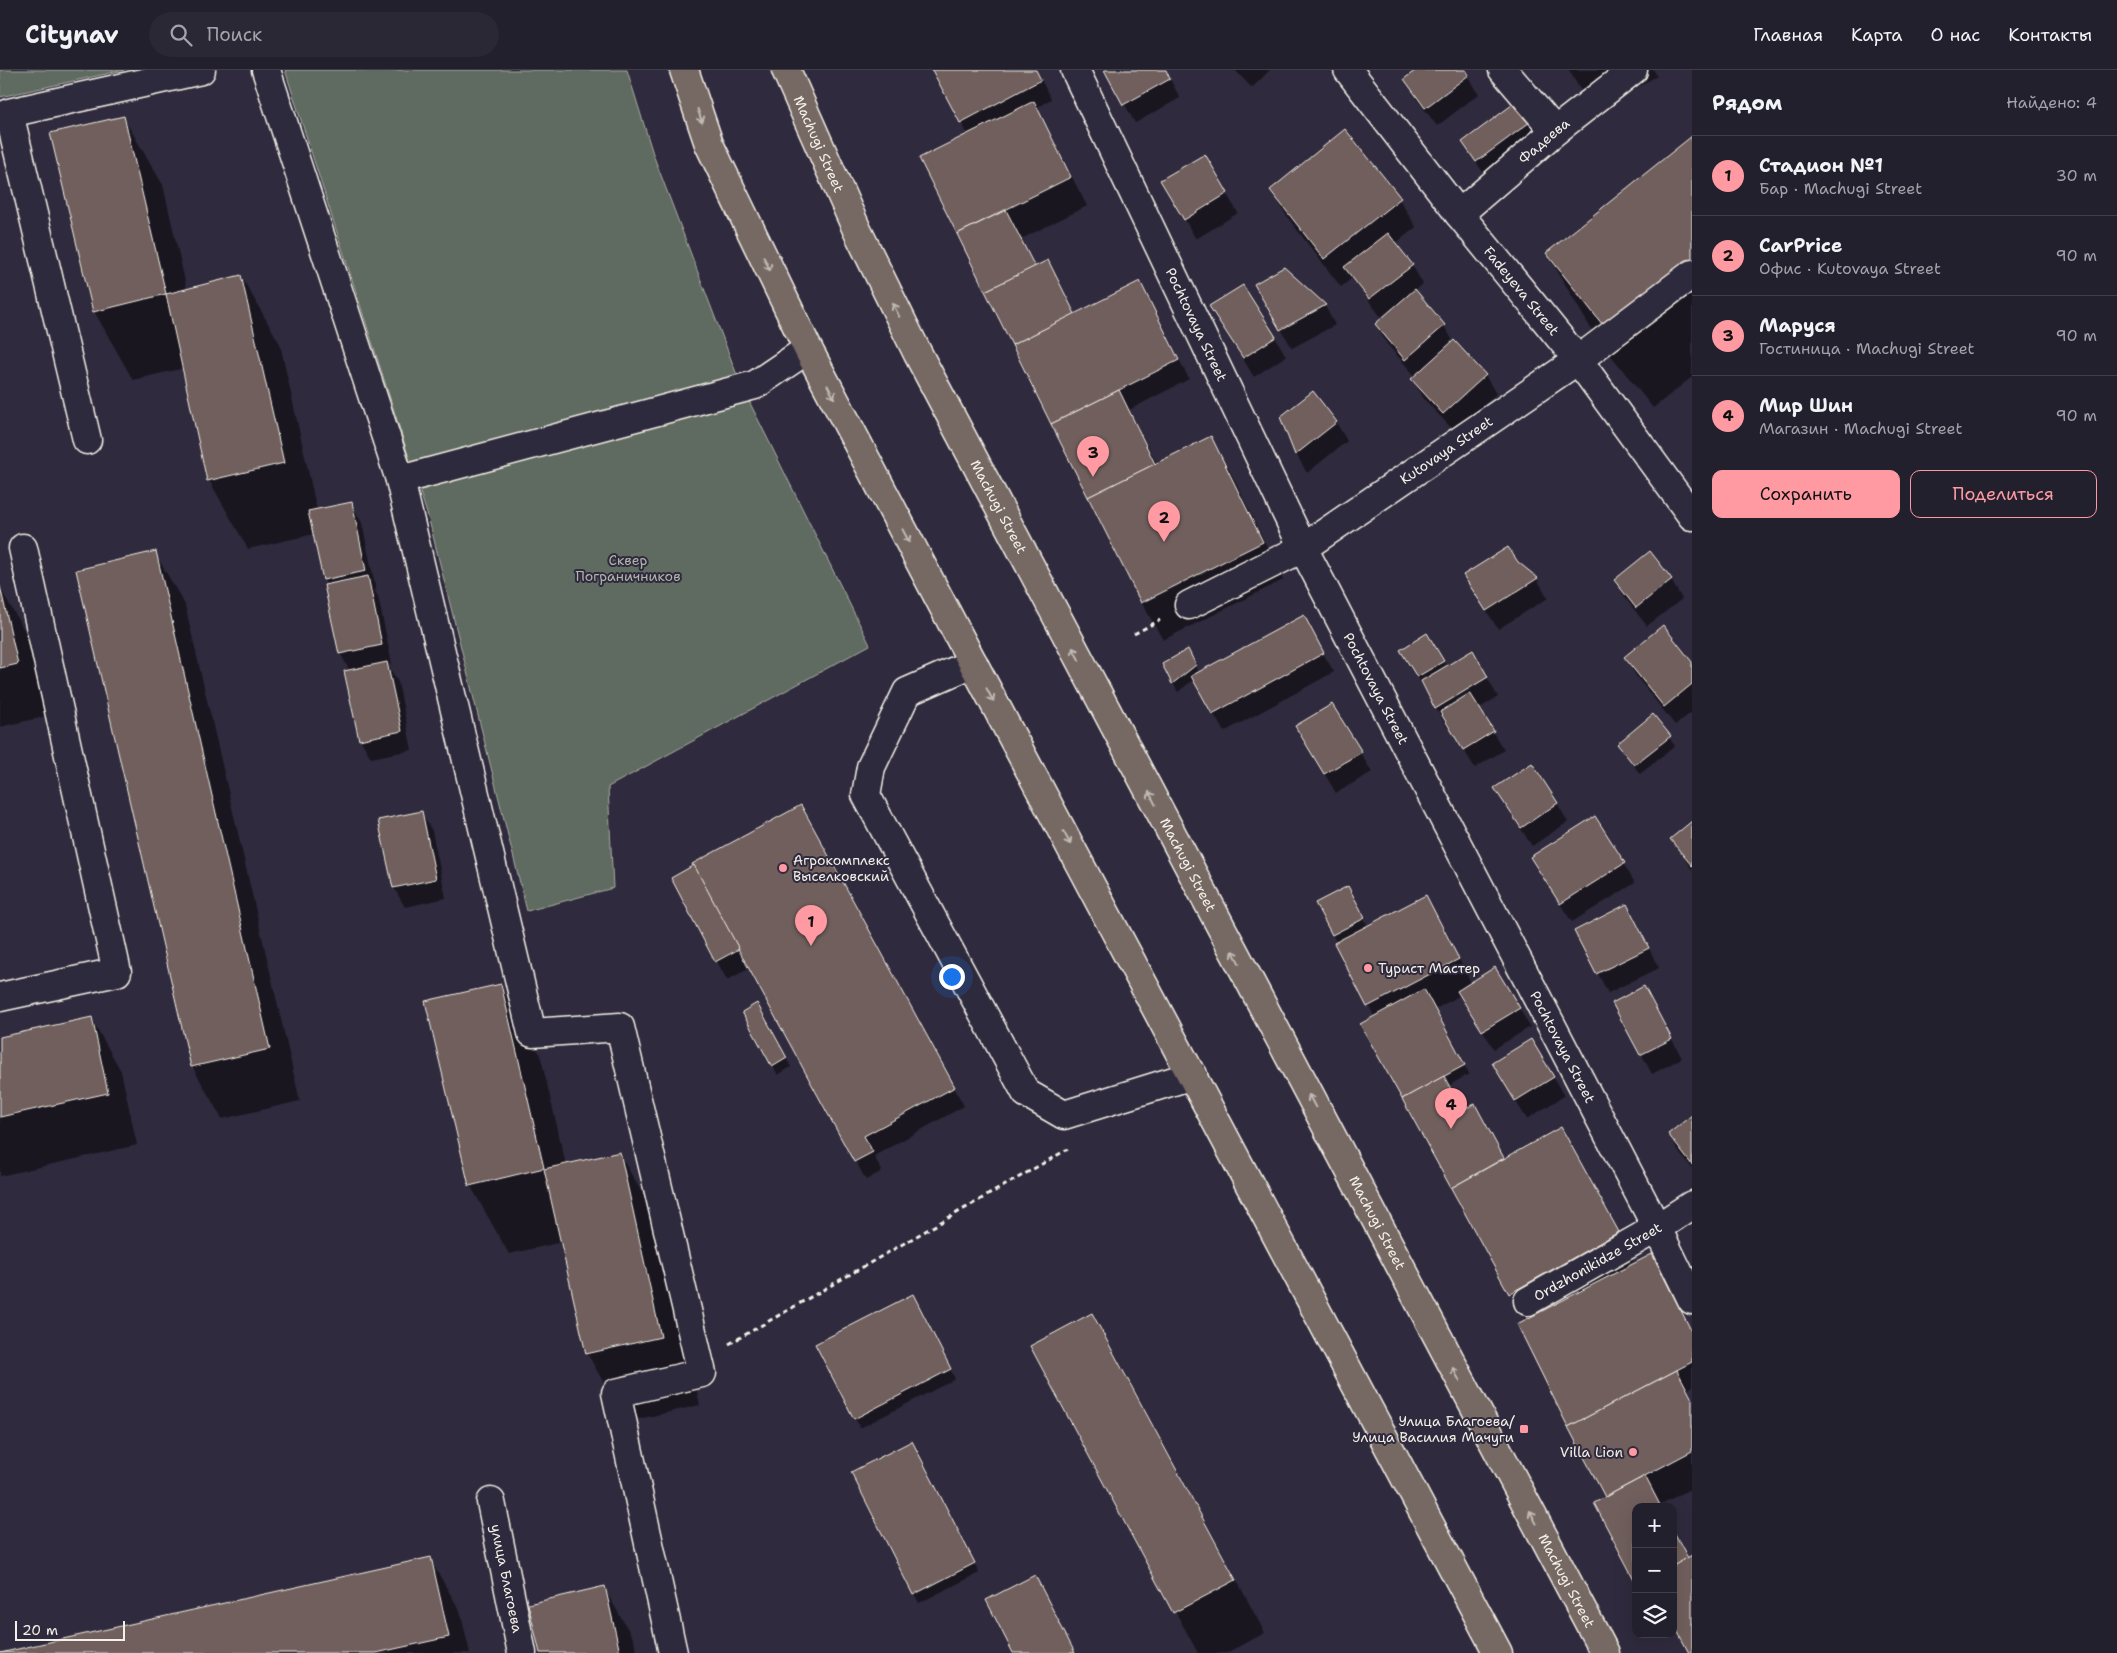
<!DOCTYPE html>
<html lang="ru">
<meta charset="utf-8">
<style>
body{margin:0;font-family:"Shantell Sans",sans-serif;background:#2b2836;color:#f1f3f6}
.controls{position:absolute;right:15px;bottom:15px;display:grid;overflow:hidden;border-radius:10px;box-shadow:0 5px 20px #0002}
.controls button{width:45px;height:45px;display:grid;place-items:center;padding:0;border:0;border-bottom:1px solid #403e4a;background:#23202e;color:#f1f3f6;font:25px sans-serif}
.scale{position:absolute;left:15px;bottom:12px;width:110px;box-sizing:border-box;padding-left:5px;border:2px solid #f4f1e8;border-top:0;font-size:14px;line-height:18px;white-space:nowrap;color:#f4f1e8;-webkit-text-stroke:4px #2f2a3d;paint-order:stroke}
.you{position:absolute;left:951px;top:906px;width:18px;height:18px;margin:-12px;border:4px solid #fff;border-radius:50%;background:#1a73e8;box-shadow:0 0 0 8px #1a73e833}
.badge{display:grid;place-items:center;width:32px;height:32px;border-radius:50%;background:#ff9aa2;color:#111;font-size:16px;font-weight:700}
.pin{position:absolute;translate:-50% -41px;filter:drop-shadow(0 1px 2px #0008)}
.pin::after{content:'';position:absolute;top:26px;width:18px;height:15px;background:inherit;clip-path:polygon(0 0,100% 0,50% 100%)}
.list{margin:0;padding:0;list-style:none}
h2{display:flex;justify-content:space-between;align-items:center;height:65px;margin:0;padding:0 20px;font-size:21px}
h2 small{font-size:16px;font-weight:400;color:#a3a3aa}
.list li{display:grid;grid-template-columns:32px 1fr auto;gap:15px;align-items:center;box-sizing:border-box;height:80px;padding:0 20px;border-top:1px solid #403e4a}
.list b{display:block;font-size:19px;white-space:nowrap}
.list p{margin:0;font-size:16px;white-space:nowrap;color:#a3a3aa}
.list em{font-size:16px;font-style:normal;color:#a3a3aa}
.actions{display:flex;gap:10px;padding:15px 20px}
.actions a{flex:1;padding:11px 0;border:1px solid #ff9aa2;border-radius:10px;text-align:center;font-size:18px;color:#ff9aa2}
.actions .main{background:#ff9aa2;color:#111}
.icon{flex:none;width:28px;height:28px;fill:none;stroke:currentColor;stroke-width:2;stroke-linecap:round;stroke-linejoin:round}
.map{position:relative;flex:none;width:1692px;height:1583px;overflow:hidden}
header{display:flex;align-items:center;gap:30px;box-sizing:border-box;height:70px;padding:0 25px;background:#23202e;border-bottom:1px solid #403e4a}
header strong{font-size:24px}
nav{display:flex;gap:28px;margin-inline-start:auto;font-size:18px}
.search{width:350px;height:45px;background:#2b2836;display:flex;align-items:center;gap:12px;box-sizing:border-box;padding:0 18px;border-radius:28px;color:#a3a3aa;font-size:19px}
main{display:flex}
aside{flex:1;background:#23202e}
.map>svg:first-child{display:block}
.green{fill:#5f6b60;stroke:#aaaea4}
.shadow{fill:#0007}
.building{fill:#705f5d;stroke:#f4f1e8}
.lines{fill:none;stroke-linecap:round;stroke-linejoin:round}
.minor-casing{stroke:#f4f1e8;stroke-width:31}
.major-casing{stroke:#f4f1e8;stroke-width:31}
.path{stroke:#f4f1e8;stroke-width:3;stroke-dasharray:5 4;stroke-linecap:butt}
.minor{stroke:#2f2a3d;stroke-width:28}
.major{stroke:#766964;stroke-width:28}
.oneway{stroke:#c2bbb3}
.poi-dot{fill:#ff9aa2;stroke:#2f2a3d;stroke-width:2}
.labels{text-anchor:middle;stroke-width:4;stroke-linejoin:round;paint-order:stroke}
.street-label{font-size:14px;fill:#f4f1e8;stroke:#2f2a3d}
.park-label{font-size:14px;fill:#b1b5ab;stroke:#2f2a3d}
.poi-label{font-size:14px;fill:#f4f1e8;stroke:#2f2a3d;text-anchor:start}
</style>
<header>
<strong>Citynav</strong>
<div class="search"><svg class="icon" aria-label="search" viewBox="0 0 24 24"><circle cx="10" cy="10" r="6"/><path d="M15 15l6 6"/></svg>Поиск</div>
<nav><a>Главная</a><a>Карта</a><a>О нас</a><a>Контакты</a></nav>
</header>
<main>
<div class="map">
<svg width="1692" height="1583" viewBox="0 0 1692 1583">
<rect width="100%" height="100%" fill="#2f2a3d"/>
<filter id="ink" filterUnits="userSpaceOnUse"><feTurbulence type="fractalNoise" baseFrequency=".02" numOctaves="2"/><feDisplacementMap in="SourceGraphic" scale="10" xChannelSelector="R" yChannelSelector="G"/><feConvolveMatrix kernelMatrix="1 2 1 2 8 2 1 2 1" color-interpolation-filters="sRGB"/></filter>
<g filter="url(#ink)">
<g class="green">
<polygon points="0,0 124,0 0,27"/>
<polygon points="285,0 627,0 654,87 740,313 870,575 608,717 613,818 527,841 429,450"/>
</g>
<g class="shadow">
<polygon points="934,0 1036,0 1051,29 1036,38 1087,136 1021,169 1035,198 1048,191 1075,245 1150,232 1189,309 1129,340 1157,394 1210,368 1232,405 1283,510 1163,570 1142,533 921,88 968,65"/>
<polygon points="1106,0 1165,0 1180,28 1135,53"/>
<polygon points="1235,0 1270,0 1252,18"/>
<polygon points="1418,0 1464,0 1479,24 1437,56 1416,28 1406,9"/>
<polygon points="1569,0 1654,0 1657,6 1593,42"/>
<polygon points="1516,34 1540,72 1488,110 1464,73"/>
<polygon points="123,47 163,115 187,220 241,206 280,274 317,441 351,434 362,453 376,520 374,520 378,526 392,594 388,595 398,612 412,680 371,688 360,669 350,601 340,583 328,516 324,510 314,464 248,479 209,410 184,298 133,310 94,241"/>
<polygon points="1692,68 1692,307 1653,338 1594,264 1547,183"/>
<polygon points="1204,86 1238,143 1196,169 1162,111"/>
<polygon points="1271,120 1399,129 1416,157 1395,174 1412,195 1423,214 1414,221 1444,256 1453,271 1485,305 1496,324 1455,362 1424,329 1413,310 1416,307 1387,274 1376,255 1394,239 1393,237 1381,247 1352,208 1341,217 1288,148"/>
<polygon points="1284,198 1325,236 1335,255 1292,278 1255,214"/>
<polygon points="1211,237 1275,267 1286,286 1254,307"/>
<polygon points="1336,352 1347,371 1307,403 1296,384"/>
<polygon points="155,483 185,535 300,1031 222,1049 192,996"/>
<polygon points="1517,493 1537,509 1548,528 1498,559 1476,524"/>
<polygon points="1615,510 1671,510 1682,529 1647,556 1626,529"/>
<polygon points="0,518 30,570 47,646 0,657"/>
<polygon points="1312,564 1334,602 1224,662 1194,609 1178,622 1163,595 1193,590 1199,603"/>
<polygon points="1427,565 1447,597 1473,582 1498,627 1478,639 1504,680 1475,698 1449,656 1447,657 1402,580"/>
<polygon points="1625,587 1692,595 1692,642 1675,655 1636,606"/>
<polygon points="1332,636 1372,702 1336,723 1308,676"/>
<polygon points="1653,646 1675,676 1640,704 1618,674"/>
<polygon points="1557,733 1568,752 1532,776 1507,737"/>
<polygon points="421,742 432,761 446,828 405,837 394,818 380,751"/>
<polygon points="1595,747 1635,813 1572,852 1542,806"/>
<polygon points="1692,752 1692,800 1672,769"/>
<polygon points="812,755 964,1036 874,1086 882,1101 866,1110 750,898 727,910 673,809"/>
<polygon points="1353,827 1368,857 1442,855 1471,913 1519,938 1530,957 1494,979 1461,925 1433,940 1469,1004 1448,1016 1462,1042 1490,1064 1504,1090 1577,1087 1634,1191 1611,1205 1612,1207 1692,1262 1692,1317 1687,1320 1692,1329 1692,1418 1659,1435 1607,1427 1569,1356 1526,1251 1362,955 1375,948 1317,834"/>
<polygon points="1627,836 1659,898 1608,923 1576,861"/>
<polygon points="500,915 540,984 566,1095 619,1083 659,1152 700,1335 626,1352 587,1283 562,1172 509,1184 470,1115"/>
<polygon points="1614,933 1654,936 1682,988 1652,1004"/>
<polygon points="762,944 791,997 778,1005 773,996"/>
<polygon points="91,948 121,1001 137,1075 0,1106 0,968"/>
<polygon points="1553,1007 1564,1026 1527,1049 1504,1013"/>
<polygon points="1692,1047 1692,1098 1680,1084 1669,1065"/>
<polygon points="918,1235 955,1309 860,1358 855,1348"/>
<polygon points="1092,1245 1122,1297 1265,1563 1226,1583 1198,1583 1031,1277"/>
<polygon points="917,1382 979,1503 919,1533 852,1403"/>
<polygon points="430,1489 460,1541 470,1583 3,1583"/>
<polygon points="604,1518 634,1570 637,1583 541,1583"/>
</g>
<g class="building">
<polygon points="932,0 1036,0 1041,10 960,53"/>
<polygon points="1104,0 1166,0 1170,9 1123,35"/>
<polygon points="1416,0 1466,0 1469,5 1425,38 1404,9"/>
<polygon points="1034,31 1071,107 957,164 919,88"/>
<polygon points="1516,32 1530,52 1476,92 1462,72"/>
<polygon points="124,46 166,224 93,242 50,63"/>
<polygon points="1345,59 1401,128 1324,189 1270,120"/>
<polygon points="1692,66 1692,190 1606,259 1546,183"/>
<polygon points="1205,84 1228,123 1184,150 1160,110"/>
<polygon points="1006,140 1035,197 985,221 957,164"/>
<polygon points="1388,163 1413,195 1369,229 1344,197"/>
<polygon points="1048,190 1075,244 1012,275 985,221"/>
<polygon points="1284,197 1326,235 1280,260 1254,214"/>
<polygon points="241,205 284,393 207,411 166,224"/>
<polygon points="1140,211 1179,290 1051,354 1012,275"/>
<polygon points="1243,215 1276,267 1243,288 1209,236"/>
<polygon points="1415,219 1445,255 1405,290 1375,254"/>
<polygon points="1454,270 1486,305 1443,344 1411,309"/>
<polygon points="1119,320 1155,394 1088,427 1051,354"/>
<polygon points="1313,321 1337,352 1295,385 1280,347"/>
<polygon points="1211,366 1263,472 1141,533 1088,427"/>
<polygon points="352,432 366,501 323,510 308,441"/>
<polygon points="1508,477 1518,492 1538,508 1486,541 1463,505"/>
<polygon points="156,481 270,979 191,997 76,500"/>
<polygon points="1650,481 1672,509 1636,538 1614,510"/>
<polygon points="368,506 382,575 339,584 324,515"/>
<polygon points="0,516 18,594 0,598"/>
<polygon points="1304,545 1324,583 1212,644 1191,606"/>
<polygon points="1663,555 1692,592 1692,614 1664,637 1624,587"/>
<polygon points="1427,563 1444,591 1417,607 1400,580"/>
<polygon points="1188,579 1196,595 1172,614 1162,594"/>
<polygon points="1473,580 1488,607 1435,639 1421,611"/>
<polygon points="387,592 402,661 359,670 344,601"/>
<polygon points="1470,623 1494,661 1463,680 1440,642"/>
<polygon points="1332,634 1362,682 1324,704 1295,656"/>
<polygon points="1653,644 1671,666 1634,695 1617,674"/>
<polygon points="1532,693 1558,733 1521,758 1494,718"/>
<polygon points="801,735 955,1017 864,1066 873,1082 854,1092 692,794"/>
<polygon points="422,741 436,809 393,818 378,750"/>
<polygon points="1595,746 1625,793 1560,834 1530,787"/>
<polygon points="1692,751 1692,796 1670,769"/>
<polygon points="694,795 739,879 715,892 671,808"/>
<polygon points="1348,816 1365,848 1332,865 1315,833"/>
<polygon points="1426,825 1459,889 1367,937 1334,873"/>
<polygon points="1627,834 1649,878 1596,904 1574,861"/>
<polygon points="1495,897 1520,938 1482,961 1457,921"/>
<polygon points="501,914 544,1098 469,1116 425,931"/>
<polygon points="1644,916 1672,969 1640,985 1612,933"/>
<polygon points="1424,919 1465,995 1402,1029 1360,954"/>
<polygon points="757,933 787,988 772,997 742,942"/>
<polygon points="92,947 108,1023 0,1047 0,967"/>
<polygon points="1531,969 1554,1007 1515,1031 1492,993"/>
<polygon points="1444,1006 1462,1040 1475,1034 1504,1088 1451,1118 1402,1029"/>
<polygon points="1692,1045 1692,1095 1668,1064"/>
<polygon points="1561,1057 1619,1162 1509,1224 1451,1118"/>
<polygon points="620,1082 661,1267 586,1284 544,1099"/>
<polygon points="1652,1184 1692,1262 1692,1292 1568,1357 1517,1254"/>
<polygon points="913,1224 951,1299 854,1349 815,1274"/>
<polygon points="1092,1243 1236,1510 1173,1543 1030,1276"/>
<polygon points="1677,1300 1692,1329 1692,1381 1605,1427 1568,1357"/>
<polygon points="912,1371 975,1493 913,1525 851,1402"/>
<polygon points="1645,1406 1661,1437 1636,1437 1636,1513 1594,1433"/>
<polygon points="1673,1460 1688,1488 1673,1496"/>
<polygon points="1692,1485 1692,1583 1689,1583 1673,1553 1673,1496"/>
<polygon points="431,1487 449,1567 376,1583 0,1583"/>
<polygon points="1035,1505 1075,1583 1013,1583 986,1530"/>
<polygon points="605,1516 620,1583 540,1583 528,1534"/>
</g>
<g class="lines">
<g class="minor-casing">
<g id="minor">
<polyline points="266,0 400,410"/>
<path id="s1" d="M 1075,0 L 1303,478 L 1657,1158 L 1692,1230"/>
<path id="s2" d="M 1348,0 L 1459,144 L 1578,290 L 1692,446"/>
<polyline points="1503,0 1555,61"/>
<path id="s3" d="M 1459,144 L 1555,61 L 1633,0"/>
<polyline points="87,370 9,43 201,0"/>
<path id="s4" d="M 1189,535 L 1303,478 L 1578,290 L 1692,204"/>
<polyline points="973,593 907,622 871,697 866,725 1026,1023 1064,1045 1193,1005"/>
<polyline points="0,927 117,902 23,478"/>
<path id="s5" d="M 1528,1231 L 1657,1158 L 1692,1135"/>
<path id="s6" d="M 491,1432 L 522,1583"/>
<polyline points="673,1583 616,1323 702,1303 699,1291 620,957 532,963 400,410 755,315 808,279"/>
</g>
</g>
<g class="major-casing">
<g id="major">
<polyline points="684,0 709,74 808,279 973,593 1498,1583"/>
<path id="s7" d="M 786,0 L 857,160 L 918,284 L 1605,1583"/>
</g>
</g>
<g class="path">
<polyline points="1134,564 1160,550"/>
<polyline points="729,1274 1068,1079"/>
</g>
<use href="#minor" class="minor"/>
<use href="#major" class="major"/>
</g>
<defs><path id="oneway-shaft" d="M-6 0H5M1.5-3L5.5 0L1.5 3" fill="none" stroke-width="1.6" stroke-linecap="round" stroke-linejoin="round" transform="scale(1.25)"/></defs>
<g class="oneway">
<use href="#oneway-shaft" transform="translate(700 46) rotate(71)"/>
<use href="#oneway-shaft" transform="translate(767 194) rotate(64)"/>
<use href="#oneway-shaft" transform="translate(896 240) rotate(-116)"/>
<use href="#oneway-shaft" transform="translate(831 322) rotate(62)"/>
<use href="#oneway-shaft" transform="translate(906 466) rotate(62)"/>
<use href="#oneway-shaft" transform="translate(1076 584) rotate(-118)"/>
<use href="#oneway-shaft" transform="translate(990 625) rotate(62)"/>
<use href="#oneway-shaft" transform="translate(1152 728) rotate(-118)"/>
<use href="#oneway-shaft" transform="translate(1067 768) rotate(62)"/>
<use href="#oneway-shaft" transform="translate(1236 887) rotate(-118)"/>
<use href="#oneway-shaft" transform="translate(1312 1031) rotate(-118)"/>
<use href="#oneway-shaft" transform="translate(1456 1304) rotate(-118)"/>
<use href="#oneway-shaft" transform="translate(1533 1447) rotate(-118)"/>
</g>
</g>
<g class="poi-dot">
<circle cx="783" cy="798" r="5"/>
<circle cx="1368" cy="898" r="5"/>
<rect x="1519" y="1354" width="10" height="10" rx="2.5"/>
<circle cx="1633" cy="1382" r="5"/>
</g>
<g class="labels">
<g class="street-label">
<text dy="5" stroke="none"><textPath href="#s3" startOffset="112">Фадеева</textPath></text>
<text dy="5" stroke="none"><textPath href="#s7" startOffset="81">Machugi Street</textPath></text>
<text dy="5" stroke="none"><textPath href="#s2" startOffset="281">Fadeyeva Street</textPath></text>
<text dy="5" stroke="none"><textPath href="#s1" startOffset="282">Pochtovaya Street</textPath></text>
<text dy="5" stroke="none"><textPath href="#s4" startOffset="301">Kutovaya Street</textPath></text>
<text dy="5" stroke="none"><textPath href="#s7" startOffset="486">Machugi Street</textPath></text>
<text dy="5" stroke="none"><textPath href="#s1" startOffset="688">Pochtovaya Street</textPath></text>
<text dy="5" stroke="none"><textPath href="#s7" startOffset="891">Machugi Street</textPath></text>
<text dy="5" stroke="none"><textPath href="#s1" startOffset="1092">Pochtovaya Street</textPath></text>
<text dy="5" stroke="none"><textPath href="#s7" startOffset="1296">Machugi Street</textPath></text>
<text dy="5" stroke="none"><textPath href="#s5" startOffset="80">Ordzhonikidze Street</textPath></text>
<text dy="5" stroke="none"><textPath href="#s6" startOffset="78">улица Благоева</textPath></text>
<text dy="5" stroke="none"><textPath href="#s7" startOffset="1701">Machugi Street</textPath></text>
</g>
<g class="park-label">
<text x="628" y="495">Сквер<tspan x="628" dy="16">Пограничников</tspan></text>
</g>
<g class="poi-label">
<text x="793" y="795">Агрокомплекс<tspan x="793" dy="16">Выселковский</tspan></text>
<text x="1378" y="903">Турист Мастер</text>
<text x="1514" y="1356" text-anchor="end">Улица Благоева/<tspan x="1514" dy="16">Улица Василия Мачуги</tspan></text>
<text x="1623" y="1387" text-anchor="end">Villa Lion</text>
</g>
</g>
</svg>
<div class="controls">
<button>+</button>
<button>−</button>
<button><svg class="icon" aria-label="layers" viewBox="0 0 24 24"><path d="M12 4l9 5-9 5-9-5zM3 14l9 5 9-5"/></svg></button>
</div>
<div class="scale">20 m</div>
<div class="you"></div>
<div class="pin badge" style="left:811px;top:876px">1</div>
<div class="pin badge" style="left:1164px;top:472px">2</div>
<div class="pin badge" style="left:1093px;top:407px">3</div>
<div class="pin badge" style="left:1451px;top:1059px">4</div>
</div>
<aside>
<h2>Рядом<small>Найдено: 4</small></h2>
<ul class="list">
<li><span class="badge">1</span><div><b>Стадион №1</b><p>Бар · Machugi Street</p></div><em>30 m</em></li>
<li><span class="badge">2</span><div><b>CarPrice</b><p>Офис · Kutovaya Street</p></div><em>90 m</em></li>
<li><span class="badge">3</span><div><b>Маруся</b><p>Гостиница · Machugi Street</p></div><em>90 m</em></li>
<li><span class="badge">4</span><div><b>Мир Шин</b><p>Магазин · Machugi Street</p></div><em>90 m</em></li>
</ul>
<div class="actions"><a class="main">Сохранить</a><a>Поделиться</a></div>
</aside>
</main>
